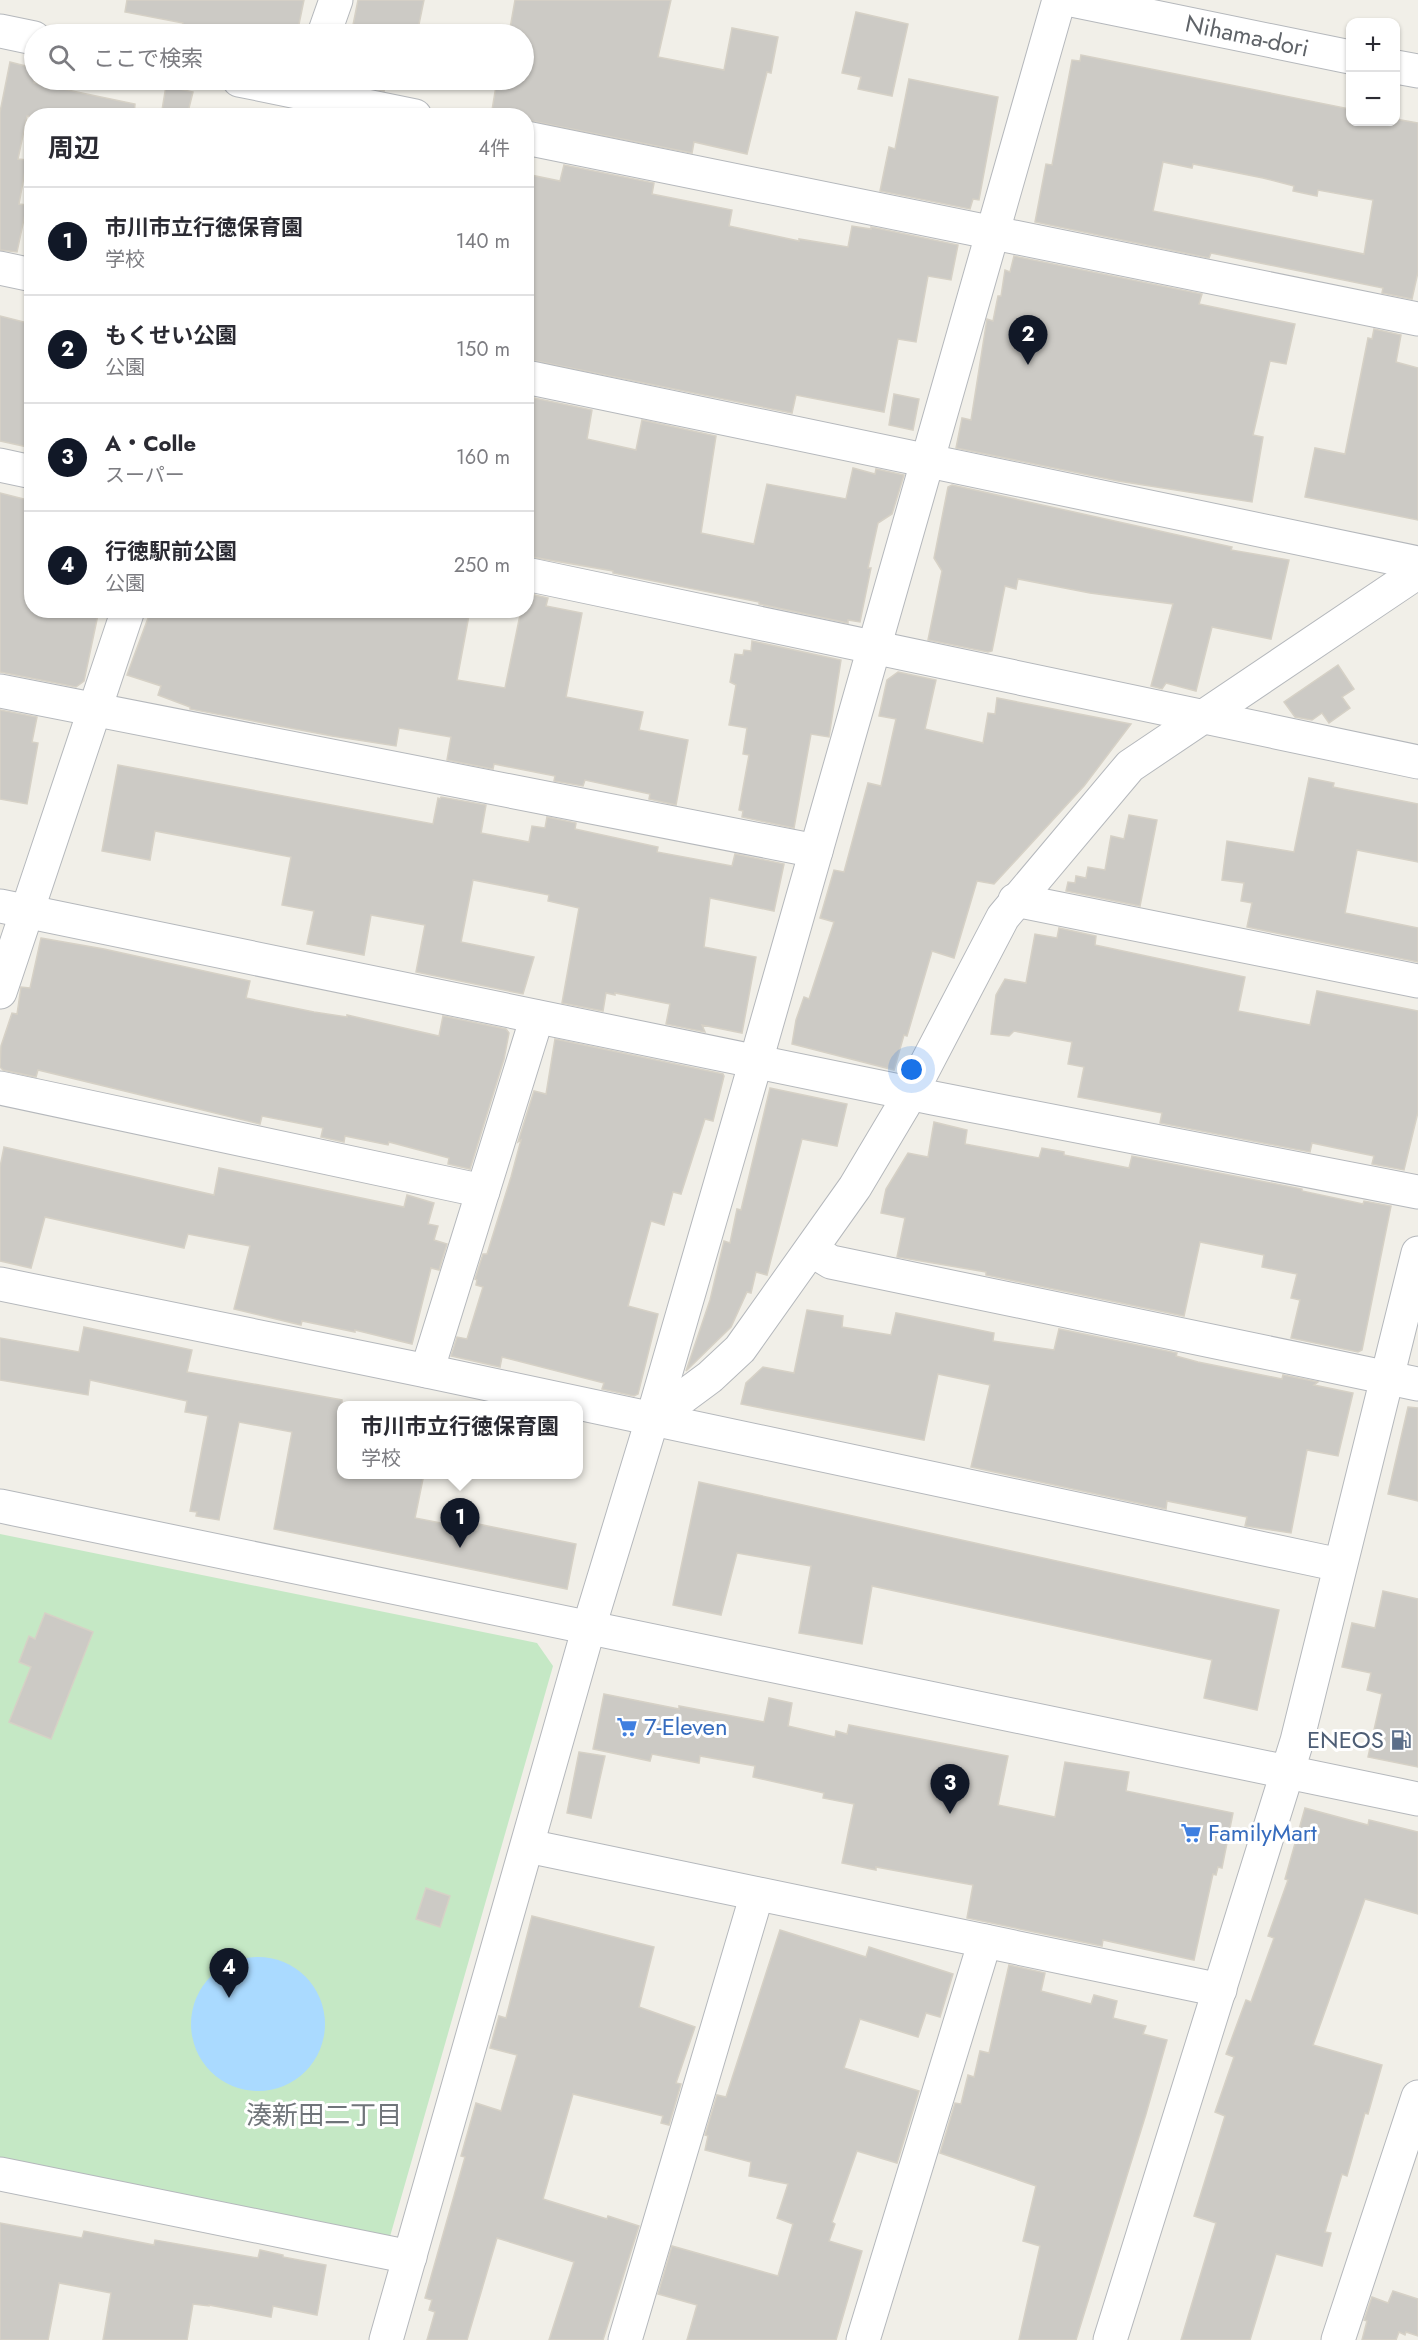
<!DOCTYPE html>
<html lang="ja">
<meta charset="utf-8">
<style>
body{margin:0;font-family:Jost,"Noto Sans JP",sans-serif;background:#f7f7f7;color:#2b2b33}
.controls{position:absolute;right:18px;top:18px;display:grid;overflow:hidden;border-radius:12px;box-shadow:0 2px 4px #0004}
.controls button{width:54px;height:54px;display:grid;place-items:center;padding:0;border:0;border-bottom:2px solid #e1e1e2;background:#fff;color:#2b2b33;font:30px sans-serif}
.you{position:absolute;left:912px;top:1070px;width:21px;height:21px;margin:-15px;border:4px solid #fff;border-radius:50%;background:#1a73e8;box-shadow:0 0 0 9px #1a73e833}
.badge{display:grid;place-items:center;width:39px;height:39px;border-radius:50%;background:#111827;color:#fff;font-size:20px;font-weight:700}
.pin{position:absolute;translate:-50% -50px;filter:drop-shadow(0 2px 3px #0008)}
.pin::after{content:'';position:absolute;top:32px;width:21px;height:18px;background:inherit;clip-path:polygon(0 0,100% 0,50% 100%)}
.popup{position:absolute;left:337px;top:1401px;width:246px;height:78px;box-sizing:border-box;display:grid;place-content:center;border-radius:12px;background:#fff;filter:drop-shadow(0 2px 4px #0005);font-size:20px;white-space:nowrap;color:#7c7c81}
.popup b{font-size:22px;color:#2b2b33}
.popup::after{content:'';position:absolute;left:50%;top:100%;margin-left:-12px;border:12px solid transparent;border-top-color:#fff}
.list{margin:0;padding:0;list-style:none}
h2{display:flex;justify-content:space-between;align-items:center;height:78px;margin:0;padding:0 24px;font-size:26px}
h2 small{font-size:20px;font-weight:400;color:#7c7c81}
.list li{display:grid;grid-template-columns:39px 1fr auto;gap:18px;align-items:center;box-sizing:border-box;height:108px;padding:0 24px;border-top:2px solid #e1e1e2}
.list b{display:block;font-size:22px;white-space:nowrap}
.list p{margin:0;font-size:20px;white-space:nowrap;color:#7c7c81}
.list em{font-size:20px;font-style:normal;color:#7c7c81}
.icon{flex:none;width:33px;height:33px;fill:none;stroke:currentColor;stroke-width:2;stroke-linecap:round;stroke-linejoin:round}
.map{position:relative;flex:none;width:1418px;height:2340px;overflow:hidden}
.search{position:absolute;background:#fff;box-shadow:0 2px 4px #0004;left:24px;top:24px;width:510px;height:66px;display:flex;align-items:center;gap:15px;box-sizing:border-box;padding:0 21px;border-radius:33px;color:#7c7c81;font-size:22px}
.panel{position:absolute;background:#fff;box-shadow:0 2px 4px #0004;left:24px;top:108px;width:510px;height:510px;border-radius:24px}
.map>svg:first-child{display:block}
.green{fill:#c5e8c5}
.water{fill:#aadaff}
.building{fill:#cccac5;stroke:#d6d1c6;stroke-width:1.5;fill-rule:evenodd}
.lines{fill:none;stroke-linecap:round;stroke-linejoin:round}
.minor-casing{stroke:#b5b8bc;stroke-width:35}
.minor{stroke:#fff;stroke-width:33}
.labels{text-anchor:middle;stroke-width:6;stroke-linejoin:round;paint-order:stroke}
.street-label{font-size:24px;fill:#5f6368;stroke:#fff}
.shop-label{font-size:24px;fill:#366cbe;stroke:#fff;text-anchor:start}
.service-label{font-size:24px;fill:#4e5e75;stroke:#fff;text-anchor:end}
.neighbourhood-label{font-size:26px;fill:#70757a;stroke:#fff}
</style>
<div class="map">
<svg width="1418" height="2340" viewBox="0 0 1418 2340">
<rect width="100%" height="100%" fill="#f1efe8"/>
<polygon class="green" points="0,1534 537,1643 553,1666 389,2240 0,2162"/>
<circle class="water" cx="258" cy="2024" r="67"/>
<g class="building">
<polygon points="127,0 304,0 297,34 181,34 183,23 125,12"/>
<polygon points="358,0 424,0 417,34 365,34 365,32 352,30"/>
<polygon points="515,0 671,0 658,57 724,70 732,28 778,37 771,73 767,72 747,154 694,142 692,153 526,120 526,116 491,116 497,80 524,80 524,34 509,34"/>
<polygon points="856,12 908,24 892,96 858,89 861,77 842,73"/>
<path d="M 1081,55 L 1350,109 L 1350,122 L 1395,122 L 1395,119 L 1418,123 L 1418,272 L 1412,299 L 1382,293 L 1383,288 L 1211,253 L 1209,258 L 1035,222 L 1046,164 L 1052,165 L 1072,60 L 1080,61 ZM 1163,162 L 1192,168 L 1193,164 L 1263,178 L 1294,186 L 1293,191 L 1317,196 L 1318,190 L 1373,200 L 1364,254 L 1153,211 Z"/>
<polygon points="10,62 34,68 34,83 135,104 134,116 27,116 18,159 27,160 19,204 27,205 17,252 0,250 0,112"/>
<polygon points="909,79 998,97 979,200 973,199 970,209 880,191 889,147 895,149"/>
<polygon points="358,80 386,80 384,91 357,85"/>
<polygon points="166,86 193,92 187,116 161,116"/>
<polygon points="564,165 654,183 652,194 732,210 729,226 799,241 799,239 848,247 852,226 871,229 871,227 958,245 951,280 928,276 916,342 898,339 884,412 796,395 792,413 526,359 526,174 560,181"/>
<polygon points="1014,256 1202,294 1199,304 1295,324 1286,364 1270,361 1253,435 1263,437 1252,502 1118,481 956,448 962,418 971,420 987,319 993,321 998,296 1001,296 1005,270 1010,272"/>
<polygon points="0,316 32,324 32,448 0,441"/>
<polygon points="1374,329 1401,335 1396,362 1418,368 1418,520 1305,497 1315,448 1345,454 1368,338 1372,339"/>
<polygon points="894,394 919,399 913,430 889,425"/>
<polygon points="534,398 592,410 587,439 636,450 642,420 716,436 701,533 754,544 767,484 846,499 853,468 875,474 876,469 904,475 892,514 878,523 868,568 871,568 860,622 848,620 848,623 759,604 759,602 613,573 613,571 526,556 526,482 530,464 526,455 526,442"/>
<polygon points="952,485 1232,547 1231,550 1289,560 1271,639 1212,627 1196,691 1166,683 1162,689 1151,686 1173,604 1090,593 1018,579 1016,589 1005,586 992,651 988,652 928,640 942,571 934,558 948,487"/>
<polygon points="0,493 32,501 32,610 99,610 84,681 76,687 0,672"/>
<polygon points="526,593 548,598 546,606 582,613 566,697 643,712 639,730 688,740 676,805 649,799 650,794 585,780 583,786 554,781 555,776 494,764 493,769 447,760 451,737 399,728 396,746 332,736 190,709 190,707 158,695 161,686 127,675 151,610 470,610 457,680 505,688 521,610 526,610"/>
<polygon points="752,641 841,660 829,737 811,734 794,828 742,817 743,811 739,810 749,755 743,754 747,728 729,725 736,685 730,682 735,654 743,655 744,650 751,651"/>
<polygon points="1338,665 1354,689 1342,697 1350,708 1329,723 1322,713 1312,720 1295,717 1284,702"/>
<polygon points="898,672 936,680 925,729 983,743 988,713 995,714 997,698 1131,724 1084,786 994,884 977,881 954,958 932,951 907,1036 904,1035 894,1070 792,1044 796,1020 804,997 809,999 834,922 820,918 834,870 844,872 868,783 881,786 896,719 879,716 887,680"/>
<polygon points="0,710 37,717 32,742 38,743 27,804 0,799"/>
<polygon points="118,765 433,824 438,798 440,799 441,797 486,805 481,833 529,842 532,826 545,828 547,817 576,823 575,829 658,847 657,852 732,866 735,854 784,864 774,911 710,898 704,947 756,957 742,1033 702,1025 705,1032 666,1024 670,1004 615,993 615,995 606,993 603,1011 562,1003 579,908 548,901 549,895 473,880 461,942 534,957 523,994 416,972 425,925 371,915 364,955 307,944 314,911 282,905 291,857 155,831 150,860 102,851"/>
<polygon points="1309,778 1334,783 1333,787 1418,804 1418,862 1357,850 1345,913 1418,928 1418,962 1247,927 1252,903 1241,901 1244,883 1222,880 1227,841 1294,852"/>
<polygon points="1129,815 1157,820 1140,906 1066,891 1068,882 1075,883 1076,876 1086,878 1088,867 1105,870 1111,836 1124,839"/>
<polygon points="1059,928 1096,936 1095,945 1245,977 1238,1011 1310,1025 1317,991 1418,1011 1418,1112 1404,1170 1372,1164 1374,1156 1312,1143 1310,1152 1160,1123 1162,1113 1078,1097 1084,1067 1068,1064 1072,1042 1014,1031 1009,1036 991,1034 996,995 1005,979 1026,983 1035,934 1057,938"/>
<polygon points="41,938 104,949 250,981 246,998 314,1012 347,1017 347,1015 439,1036 443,1016 506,1029 509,1033 504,1059 470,1169 448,1164 449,1158 389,1142 388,1145 345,1136 344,1142 321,1137 323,1128 262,1116 260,1124 38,1070 36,1077 3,1070 0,1067 1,1046 12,1013 17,1014 21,987 30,988"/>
<polygon points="555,1039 723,1074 724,1076 713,1121 705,1119 681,1194 673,1192 664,1225 651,1221 628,1306 658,1314 638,1394 634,1396 602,1389 604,1383 502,1357 500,1367 451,1356 457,1337 467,1339 483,1287 476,1285 477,1280 475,1279 483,1254 487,1254 511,1177 521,1140 518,1142 534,1091 546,1094"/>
<polygon points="770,1088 847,1104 837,1146 802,1139 767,1275 756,1272 751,1293 747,1292 731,1327 686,1371 710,1300 724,1241 730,1243 737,1209 741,1210"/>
<polygon points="934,1122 967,1130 965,1144 1039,1158 1042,1148 1064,1152 1064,1155 1129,1168 1132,1156 1302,1189 1302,1191 1363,1204 1364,1201 1391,1206 1362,1350 1358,1352 1291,1338 1300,1300 1291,1298 1297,1274 1262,1267 1264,1255 1200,1242 1184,1316 986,1275 986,1272 897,1257 905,1218 881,1213 886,1189 908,1153 928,1157"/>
<polygon points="4,1147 214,1195 219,1168 404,1207 407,1195 434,1203 428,1224 438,1226 434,1240 447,1244 439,1270 431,1268 412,1344 355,1330 355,1332 302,1321 301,1325 234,1309 250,1246 188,1234 184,1248 45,1217 31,1268 0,1261 0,1167"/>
<polygon points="807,1310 843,1316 842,1327 891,1335 896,1313 994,1333 993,1341 1054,1350 1059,1329 1177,1353 1176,1356 1198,1362 1282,1379 1283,1375 1318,1382 1314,1385 1353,1393 1338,1456 1307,1450 1291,1533 1245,1526 1247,1517 1167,1501 1166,1509 971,1467 990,1385 938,1374 924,1440 741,1404 746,1383 763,1367 794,1373"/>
<polygon points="84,1327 192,1350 187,1372 342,1400 342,1474 424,1474 415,1518 477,1530 478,1524 576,1544 567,1589 274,1529 292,1432 239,1422 219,1520 196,1516 197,1512 190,1511 208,1416 185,1412 187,1401 90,1380 88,1395 0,1380 0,1338 79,1352"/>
<polygon points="1408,1407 1418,1408 1418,1501 1388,1494"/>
<polygon points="699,1482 1279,1610 1257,1710 1204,1698 1212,1660 872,1586 862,1644 799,1633 811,1566 737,1553 721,1615 673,1605"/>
<polygon points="1383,1591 1418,1599 1418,1767 1368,1757 1382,1694 1367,1690 1371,1673 1342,1667 1352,1623 1375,1628"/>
<polygon points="45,1613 93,1632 51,1739 9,1722 31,1667 19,1662 29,1636 35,1639"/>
<polygon points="604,1694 679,1709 679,1706 764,1722 769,1698 792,1703 788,1726 835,1737 836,1731 847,1734 849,1725 1008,1756 998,1805 1055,1817 1065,1762 1129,1772 1126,1791 1233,1813 1222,1868 1218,1867 1216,1875 1213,1874 1194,1960 1103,1940 1102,1946 967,1918 973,1885 876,1867 876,1870 842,1863 854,1804 823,1798 824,1793 753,1777 755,1766 700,1756 699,1763 652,1754 650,1761 593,1749"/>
<polygon points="579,1752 605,1756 591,1818 567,1813"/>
<polygon points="1305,1808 1368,1825 1369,1820 1418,1832 1418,1914 1365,1899 1313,2045 1382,2065 1368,2114 1365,2113 1347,2176 1342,2174 1325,2232 1331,2233 1322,2266 1276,2254 1250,2340 1181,2340 1216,2223 1194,2216 1225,2116 1215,2112 1234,2057 1226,2054 1246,2000 1251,2002 1274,1938 1268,1936 1288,1880 1285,1879"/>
<polygon points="426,1888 450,1896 440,1927 416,1919"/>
<polygon points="532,1916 654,1947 639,2007 695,2027 676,2083 681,2084 669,2125 661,2123 663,2116 573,2094 543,2199 607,2219 608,2216 639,2226 603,2340 549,2340 574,2262 497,2238 467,2340 427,2340 435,2312 429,2310 432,2300 425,2298 465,2157 461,2156 476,2103 501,2111 517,2055 490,2048 499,2016 506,2018"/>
<polygon points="780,1930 866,1957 869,1947 953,1974 940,2017 926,2013 918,2037 860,2019 844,2068 919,2091 897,2163 857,2151 832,2222 835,2224 829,2241 862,2251 836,2340 687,2340 697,2305 658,2294 672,2246 778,2276 793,2224 777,2218 788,2184 749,2176 751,2162 705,2150 708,2136 705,2135 717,2095 726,2097"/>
<polygon points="1009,1965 1045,1973 1041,1991 1091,2004 1094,1995 1117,2001 1113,2018 1146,2026 1143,2034 1167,2040 1146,2114 1076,2340 1019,2340 1040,2246 1023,2241 1036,2186 940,2153 955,2103 961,2104 968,2075 974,2077 980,2051 989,2053"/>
<polygon points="0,2223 82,2238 84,2231 154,2245 155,2240 258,2258 260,2250 283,2255 283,2257 326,2265 317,2315 273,2306 271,2317 209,2305 209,2306 193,2304 187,2340 103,2340 111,2293 59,2283 48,2340 0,2340"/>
<polygon points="1393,2291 1418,2299 1418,2336 1406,2332 1405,2335 1399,2332 1396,2340 1362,2340 1367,2321 1364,2320 1372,2297 1388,2303"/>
</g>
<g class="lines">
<g class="minor-casing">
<g id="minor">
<polyline points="1072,0 1350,57"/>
<polyline points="0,31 34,38"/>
<polyline points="324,34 336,0"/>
<polyline points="1396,67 1418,71"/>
<polyline points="239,80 415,116"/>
<polyline points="526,138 1418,319"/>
<polyline points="0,268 32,275"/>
<polyline points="526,377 1418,563"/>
<polyline points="0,465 32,472"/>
<polyline points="526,574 1418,762"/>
<polyline points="0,691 816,851"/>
<polyline points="1015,900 1418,981"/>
<polyline points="0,906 933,1098 1418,1192"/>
<polyline points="0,992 128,610"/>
<polyline points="0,1088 483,1191"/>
<polyline points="811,1250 831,1262 1418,1384"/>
<polyline points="0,1284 427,1371 1340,1565"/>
<polyline points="427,1371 537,1017"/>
<polyline points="652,1420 710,1377 740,1349 855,1187 911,1093 1003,917 1130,766 1418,572"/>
<polyline points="0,1506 1418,1799"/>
<polyline points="528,1846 1220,1990"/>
<polyline points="0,2174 410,2257"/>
<polyline points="386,2340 589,1627 652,1420 756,1061 1059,0"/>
<polyline points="625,2340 757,1894"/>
<polyline points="863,2340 985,1941"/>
<polyline points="1110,2340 1297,1741 1418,1253"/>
<polyline points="1338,2340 1418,2097"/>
</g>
</g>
<use href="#minor" class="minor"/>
</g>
<defs>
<g id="supermarket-bare" transform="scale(1.62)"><path d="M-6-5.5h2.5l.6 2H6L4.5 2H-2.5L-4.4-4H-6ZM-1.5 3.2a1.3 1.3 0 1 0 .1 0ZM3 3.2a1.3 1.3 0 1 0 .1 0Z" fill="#3f7fe0" stroke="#fff" stroke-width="2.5" paint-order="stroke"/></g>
<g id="fuel-bare" transform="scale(1.62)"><path d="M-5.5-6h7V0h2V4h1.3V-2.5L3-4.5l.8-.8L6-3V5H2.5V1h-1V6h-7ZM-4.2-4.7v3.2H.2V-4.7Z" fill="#5c6f8a" stroke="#fff" stroke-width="2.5" paint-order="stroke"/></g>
</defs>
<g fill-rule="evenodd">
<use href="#supermarket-bare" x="627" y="1727"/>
<use href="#fuel-bare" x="1401" y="1740"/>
<use href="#supermarket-bare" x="1191" y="1833"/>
</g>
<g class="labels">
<g class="street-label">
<text transform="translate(1247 36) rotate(12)" y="8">Nihama-dori</text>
</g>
<g class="shop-label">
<text x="644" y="1735">7-Eleven</text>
<text x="1208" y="1841">FamilyMart</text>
</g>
<g class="service-label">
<text x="1384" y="1748">ENEOS</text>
</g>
<g class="neighbourhood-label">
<text x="324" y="2124">湊新田二丁目</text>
</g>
</g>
</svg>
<div class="controls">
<button>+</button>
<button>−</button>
</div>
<div class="you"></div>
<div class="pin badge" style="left:460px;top:1548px">1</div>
<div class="popup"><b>市川市立行徳保育園</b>学校</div>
<div class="pin badge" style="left:1028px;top:365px">2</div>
<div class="pin badge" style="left:950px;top:1814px">3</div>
<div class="pin badge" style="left:229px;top:1998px">4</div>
<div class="search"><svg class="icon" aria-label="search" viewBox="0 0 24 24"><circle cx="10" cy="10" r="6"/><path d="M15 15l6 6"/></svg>ここで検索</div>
<section class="panel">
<h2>周辺<small>4件</small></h2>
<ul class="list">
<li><span class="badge">1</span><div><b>市川市立行徳保育園</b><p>学校</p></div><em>140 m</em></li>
<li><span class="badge">2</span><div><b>もくせい公園</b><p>公園</p></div><em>150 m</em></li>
<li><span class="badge">3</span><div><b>A・Colle</b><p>スーパー</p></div><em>160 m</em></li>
<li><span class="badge">4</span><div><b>行徳駅前公園</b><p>公園</p></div><em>250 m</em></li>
</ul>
</section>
</div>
